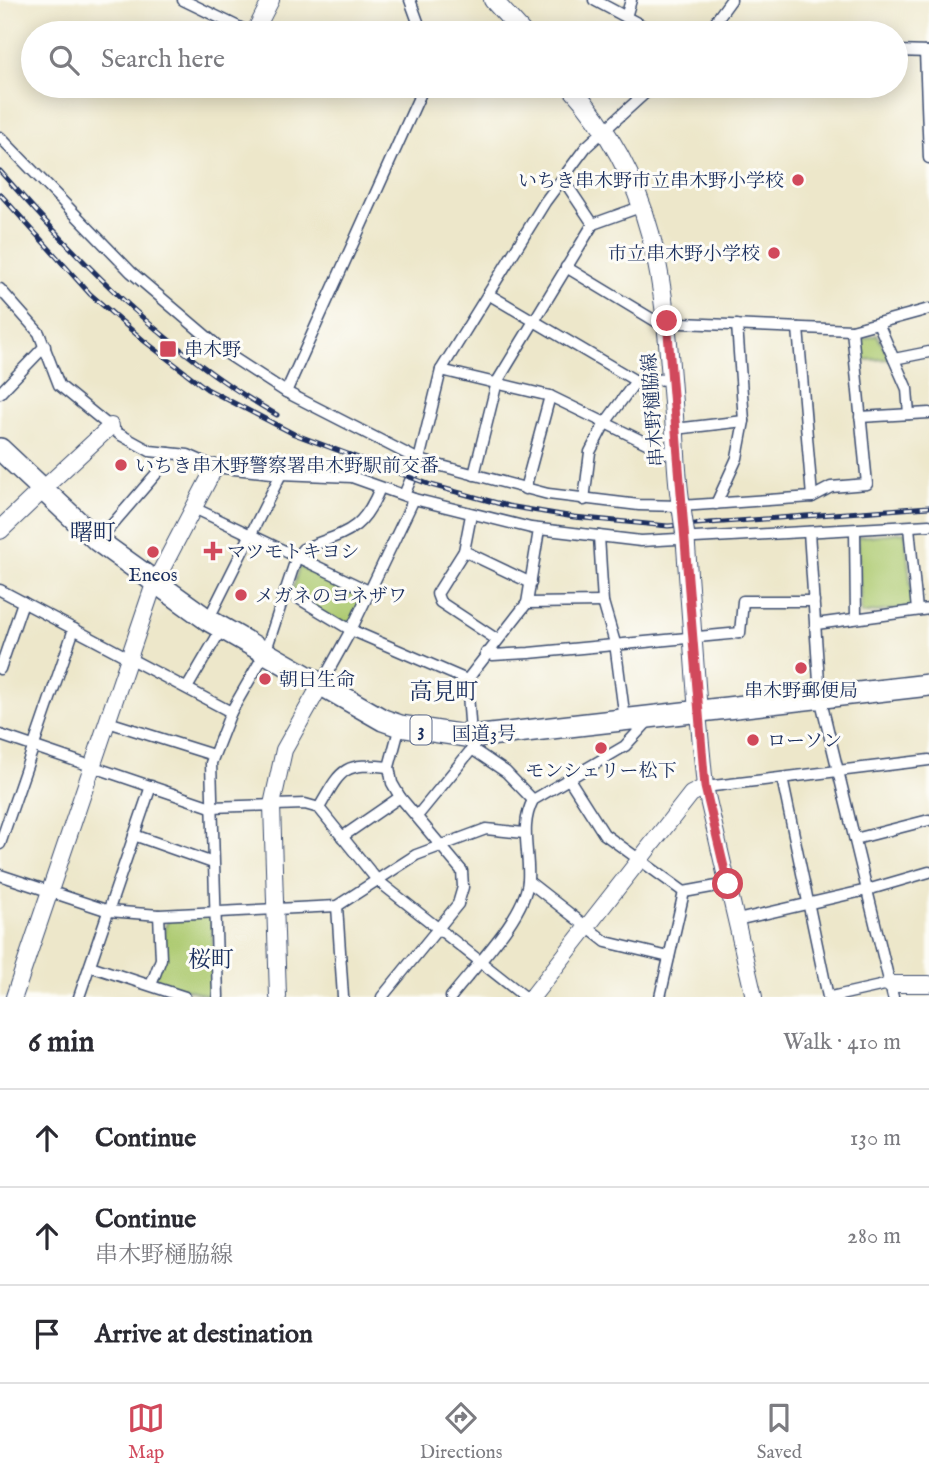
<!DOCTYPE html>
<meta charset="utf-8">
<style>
body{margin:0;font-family:"IM FELL English","Noto Serif JP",serif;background:#f7f7f7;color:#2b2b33}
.stop{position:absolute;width:21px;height:21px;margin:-16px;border:5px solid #d1495b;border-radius:50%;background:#fff}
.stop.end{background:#d1495b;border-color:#fff;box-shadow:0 2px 7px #0008}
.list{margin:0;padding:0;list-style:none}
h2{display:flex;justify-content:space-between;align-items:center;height:91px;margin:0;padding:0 28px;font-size:30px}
h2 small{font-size:23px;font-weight:400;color:#7c7c81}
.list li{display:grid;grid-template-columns:46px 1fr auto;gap:21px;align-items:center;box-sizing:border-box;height:98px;padding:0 28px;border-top:2px solid #e1e1e2}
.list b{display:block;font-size:26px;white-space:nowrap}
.list p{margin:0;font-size:23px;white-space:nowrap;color:#7c7c81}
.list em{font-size:23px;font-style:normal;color:#7c7c81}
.icon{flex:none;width:38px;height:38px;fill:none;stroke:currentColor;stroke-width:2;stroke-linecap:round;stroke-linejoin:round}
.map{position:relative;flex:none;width:929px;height:997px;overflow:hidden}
.search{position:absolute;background:#fff;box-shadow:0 4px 18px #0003;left:21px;right:21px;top:21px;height:77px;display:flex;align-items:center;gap:18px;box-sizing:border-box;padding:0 24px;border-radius:38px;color:#7c7c81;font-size:26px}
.sheet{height:385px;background:#fff}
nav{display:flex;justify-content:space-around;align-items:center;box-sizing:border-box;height:98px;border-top:2px solid #e1e1e2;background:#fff;font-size:19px;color:#7c7c81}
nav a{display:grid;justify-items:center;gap:4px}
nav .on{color:#d1495b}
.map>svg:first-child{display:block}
.green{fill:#adca71;stroke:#647c68;stroke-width:2}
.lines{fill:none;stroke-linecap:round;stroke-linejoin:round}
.street-casing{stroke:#3a4b6e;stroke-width:13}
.secondary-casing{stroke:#3a4b6e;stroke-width:18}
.primary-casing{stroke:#3a4b6e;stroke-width:20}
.highway-casing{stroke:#3a4b6e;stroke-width:24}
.street{stroke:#fff;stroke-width:10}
.secondary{stroke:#fff;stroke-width:16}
.primary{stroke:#fff;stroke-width:18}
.highway{stroke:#fff;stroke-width:21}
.rail-casing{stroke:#1b2f5e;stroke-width:5}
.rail{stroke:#fdfcf7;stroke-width:2.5;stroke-dasharray:8;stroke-linecap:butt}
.primary-bridge-casing{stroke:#3a4b6e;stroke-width:20;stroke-linecap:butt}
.primary-bridge{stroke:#fff;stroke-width:18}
.route{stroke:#d1495b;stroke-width:9}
.poi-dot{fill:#d1495b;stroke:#fdfcf7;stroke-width:2.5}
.labels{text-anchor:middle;stroke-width:6;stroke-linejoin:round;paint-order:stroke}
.shield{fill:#fdfcf7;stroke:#5f6c8c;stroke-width:2}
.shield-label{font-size:18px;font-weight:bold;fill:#1b2f5e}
.poi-label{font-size:19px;fill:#1b2f5e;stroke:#fdfcf7;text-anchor:start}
.street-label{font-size:19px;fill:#1b2f5e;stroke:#fdfcf7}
.quarter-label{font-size:23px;fill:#1b2f5e;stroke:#fdfcf7}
</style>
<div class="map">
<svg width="929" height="997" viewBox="0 0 929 997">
<rect width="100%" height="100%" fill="#fdfcf7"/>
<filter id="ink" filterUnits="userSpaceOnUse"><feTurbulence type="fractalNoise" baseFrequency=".0143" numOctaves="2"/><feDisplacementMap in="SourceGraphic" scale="14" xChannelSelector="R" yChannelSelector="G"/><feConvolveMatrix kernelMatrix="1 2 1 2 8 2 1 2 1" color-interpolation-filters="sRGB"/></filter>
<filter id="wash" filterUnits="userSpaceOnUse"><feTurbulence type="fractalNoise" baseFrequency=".00686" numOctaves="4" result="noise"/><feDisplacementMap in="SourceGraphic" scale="28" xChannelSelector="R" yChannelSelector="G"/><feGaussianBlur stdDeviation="1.57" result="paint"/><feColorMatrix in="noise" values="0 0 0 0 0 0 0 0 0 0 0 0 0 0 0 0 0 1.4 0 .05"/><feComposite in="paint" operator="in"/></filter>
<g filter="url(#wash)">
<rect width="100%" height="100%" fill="#ede7ca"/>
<g class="green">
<polygon points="877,335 890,359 860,360 858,341"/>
<polygon points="905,532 913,607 861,614 858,537"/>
<polygon points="299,566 365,601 355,624 339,624 291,596"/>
<polygon points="171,915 208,915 212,919 215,994 213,997 155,980 165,927"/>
</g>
</g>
<g filter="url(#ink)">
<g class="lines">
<g class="street-casing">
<g id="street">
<polyline points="183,0 251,33"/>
<polyline points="410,0 422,33"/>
<polyline points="594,0 656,33"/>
<polyline points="626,17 631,0"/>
<polyline points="707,33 731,0"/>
<polyline points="896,51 929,52"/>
<polyline points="925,52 929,158"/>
<polyline points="0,137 131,272 226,353 286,392 419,460 548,494 639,505 681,506 812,497 831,487 867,484 852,330"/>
<polyline points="563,179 593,224"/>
<polyline points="566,267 657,322 852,330 929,309"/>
<polyline points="0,289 39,333 59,385 119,434 150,451 188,455 215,467 281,474 352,477 414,499 531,528 641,541 929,525"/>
<polyline points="488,294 636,381 671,379"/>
<polyline points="878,323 907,389 909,414"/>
<polyline points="798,328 812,497"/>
<polyline points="894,359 929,352"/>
<polyline points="441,370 550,396 677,458"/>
<polyline points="286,392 424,86"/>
<polyline points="0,393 45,346"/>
<polyline points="860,417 929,413"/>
<polyline points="675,429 744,421"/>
<polyline points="474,475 497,382 593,224 643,206"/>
<polyline points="525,489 550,396"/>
<polyline points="404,495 419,460 441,370 545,202 586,147 653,86"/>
<polyline points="584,500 590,452 605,423 636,381"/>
<polyline points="716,504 737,458 744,421 737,325"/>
<polyline points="194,508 369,591"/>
<polyline points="471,515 464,551 437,594 440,602 496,639"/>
<polyline points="909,527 917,610"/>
<polyline points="855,530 856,617"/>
<polyline points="809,532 820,697 893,997"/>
<polyline points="599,536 603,602 615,643 625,720"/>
<polyline points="98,541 162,467 169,453"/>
<polyline points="464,551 531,583"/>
<polyline points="0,590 231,712"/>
<polyline points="286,591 351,630 467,680"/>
<polyline points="527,603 603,602"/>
<polyline points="208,620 281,474"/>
<polyline points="816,624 929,609"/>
<polyline points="486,653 493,655 529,653 740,633 743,601 814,601"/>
<polyline points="0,669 23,602"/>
<polyline points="320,686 351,630 414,499"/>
<polyline points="187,688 222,628"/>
<polyline points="108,722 213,755"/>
<polyline points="0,735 211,807 305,804 319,808 377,880 525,997"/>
<polyline points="782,778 828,997"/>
<polyline points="569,779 604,834 684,892 728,884"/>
<polyline points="705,787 929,760"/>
<polyline points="533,800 506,772 472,749 467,680 527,603 539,530"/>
<path d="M 319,808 C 341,770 342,762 389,767"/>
<polyline points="418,815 472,749"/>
<polyline points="134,835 213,863"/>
<polyline points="342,837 400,797"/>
<polyline points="855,839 929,820"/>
<polyline points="0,844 74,629"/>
<polyline points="0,875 109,911 159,915 337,906 416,855 486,829 524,833"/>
<polyline points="528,881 606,942 669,957"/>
<polyline points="337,906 343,997"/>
<polyline points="737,920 867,890 929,872"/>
<polyline points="90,966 185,997"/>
<polyline points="151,985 161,959 159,915"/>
<polyline points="79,997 151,786"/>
<path d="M 218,997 L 211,763 L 231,712 L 265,653 L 297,556 L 303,549 C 345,532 362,533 380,488"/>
<polyline points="382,997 458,904 463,887 462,871 400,797 392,783 389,767 400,726"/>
<path d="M 451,997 C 473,968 526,916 528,880 C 530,852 519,827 533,800 L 625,746 L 650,719"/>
<polyline points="660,997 684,892"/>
<polyline points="831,997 889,984"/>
</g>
</g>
<g class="secondary-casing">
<g id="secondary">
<polyline points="254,33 271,0"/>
<polyline points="43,489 111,426"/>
<polyline points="698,713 705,787 754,997"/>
<polyline points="889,984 929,984"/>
<polyline points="14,997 154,584 215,467"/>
<polyline points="278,997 272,805 284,750 320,686"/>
<polyline points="532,997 691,794 705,787"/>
</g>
</g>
<g class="primary-casing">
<g id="primary">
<polyline points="493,0 523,33"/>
<path d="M 570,86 C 660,186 664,288 674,416 C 676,448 676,481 682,512"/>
<polyline points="0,530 43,489"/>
<polyline points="685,533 698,713"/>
</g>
</g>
<g class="highway-casing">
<polyline id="highway" points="0,449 98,541 208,620 383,720 400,726 472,737 929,685"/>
</g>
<use href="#street" class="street"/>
<use href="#secondary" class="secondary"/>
<use href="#primary" class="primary"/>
<use href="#highway" class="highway"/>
<g class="rail-casing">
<g id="rail">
<path d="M 0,171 C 83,265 168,353 277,415"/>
<polyline points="0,194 90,294 143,340 207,389 294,434 431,485 508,506 574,517 668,526 929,507"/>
</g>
</g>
<use href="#rail" class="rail"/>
<g class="primary-bridge-casing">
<polyline id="primary-bridge" points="682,512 685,533"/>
</g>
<use href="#primary-bridge" class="primary-bridge"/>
</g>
</g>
<g class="lines" filter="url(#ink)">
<polyline class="route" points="667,321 705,787 728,884"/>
</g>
<g class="poi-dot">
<circle cx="798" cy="180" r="7"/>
<circle cx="774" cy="253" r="7"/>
<rect x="159" y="340" width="18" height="18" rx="3.5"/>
<circle cx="121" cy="465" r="7"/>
<path d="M209.5 540.5h7v7h7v7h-7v7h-7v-7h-7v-7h7z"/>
<circle cx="153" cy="552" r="7"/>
<circle cx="241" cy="595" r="7"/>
<circle cx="801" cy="668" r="7"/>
<circle cx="265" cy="679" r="7"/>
<circle cx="753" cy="740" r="7"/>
<circle cx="601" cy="748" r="7"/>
</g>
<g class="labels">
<rect class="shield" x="410.5" y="715.5" width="21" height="29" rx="5"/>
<g class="shield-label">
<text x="421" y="736">3</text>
</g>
<g class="poi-label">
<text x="784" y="187" text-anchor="end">いちき串木野市立串木野小学校</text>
<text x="760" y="260" text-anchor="end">市立串木野小学校</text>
<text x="184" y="356">串木野</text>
<text x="135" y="472">いちき串木野警察署串木野駅前交番</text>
<text x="227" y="558">マツモトキヨシ</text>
<text x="153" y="581" text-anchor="middle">Eneos</text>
<text x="255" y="602">メガネのヨネザワ</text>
<text x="279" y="686">朝日生命</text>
<text x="801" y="697" text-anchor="middle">串木野郵便局</text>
<text x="767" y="747">ローソン</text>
<text x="601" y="777" text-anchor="middle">モンシェリー松下</text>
</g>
<g class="street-label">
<text transform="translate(652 410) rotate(-94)" y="7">串木野樋脇線</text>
<text transform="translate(484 733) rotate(-1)" y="7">国道3号</text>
</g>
<g class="quarter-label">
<text x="93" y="540">曙町</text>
<text x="444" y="699">高見町</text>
<text x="211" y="967">桜町</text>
</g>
</g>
</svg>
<div class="stop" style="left:728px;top:884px"></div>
<div class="stop end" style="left:667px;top:321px"></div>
<div class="search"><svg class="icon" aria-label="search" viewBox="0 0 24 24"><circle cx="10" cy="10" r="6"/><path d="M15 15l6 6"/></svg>Search here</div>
</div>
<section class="sheet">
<h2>6 min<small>Walk · 410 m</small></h2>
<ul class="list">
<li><svg class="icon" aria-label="ahead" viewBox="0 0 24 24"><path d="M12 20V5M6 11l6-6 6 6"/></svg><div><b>Continue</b></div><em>130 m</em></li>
<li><svg class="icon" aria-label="ahead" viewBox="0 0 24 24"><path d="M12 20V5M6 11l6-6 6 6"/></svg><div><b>Continue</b><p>串木野樋脇線</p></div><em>280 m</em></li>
<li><svg class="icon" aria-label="arrive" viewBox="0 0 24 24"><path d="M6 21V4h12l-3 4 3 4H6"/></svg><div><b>Arrive at destination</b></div></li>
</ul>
</section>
<nav>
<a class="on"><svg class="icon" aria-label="map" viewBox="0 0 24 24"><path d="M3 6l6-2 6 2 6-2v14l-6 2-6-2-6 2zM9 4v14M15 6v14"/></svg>Map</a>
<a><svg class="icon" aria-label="directions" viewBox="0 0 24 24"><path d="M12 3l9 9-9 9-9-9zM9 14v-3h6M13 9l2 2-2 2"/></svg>Directions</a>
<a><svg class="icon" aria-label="saved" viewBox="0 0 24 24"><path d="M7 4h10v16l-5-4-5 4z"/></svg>Saved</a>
</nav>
